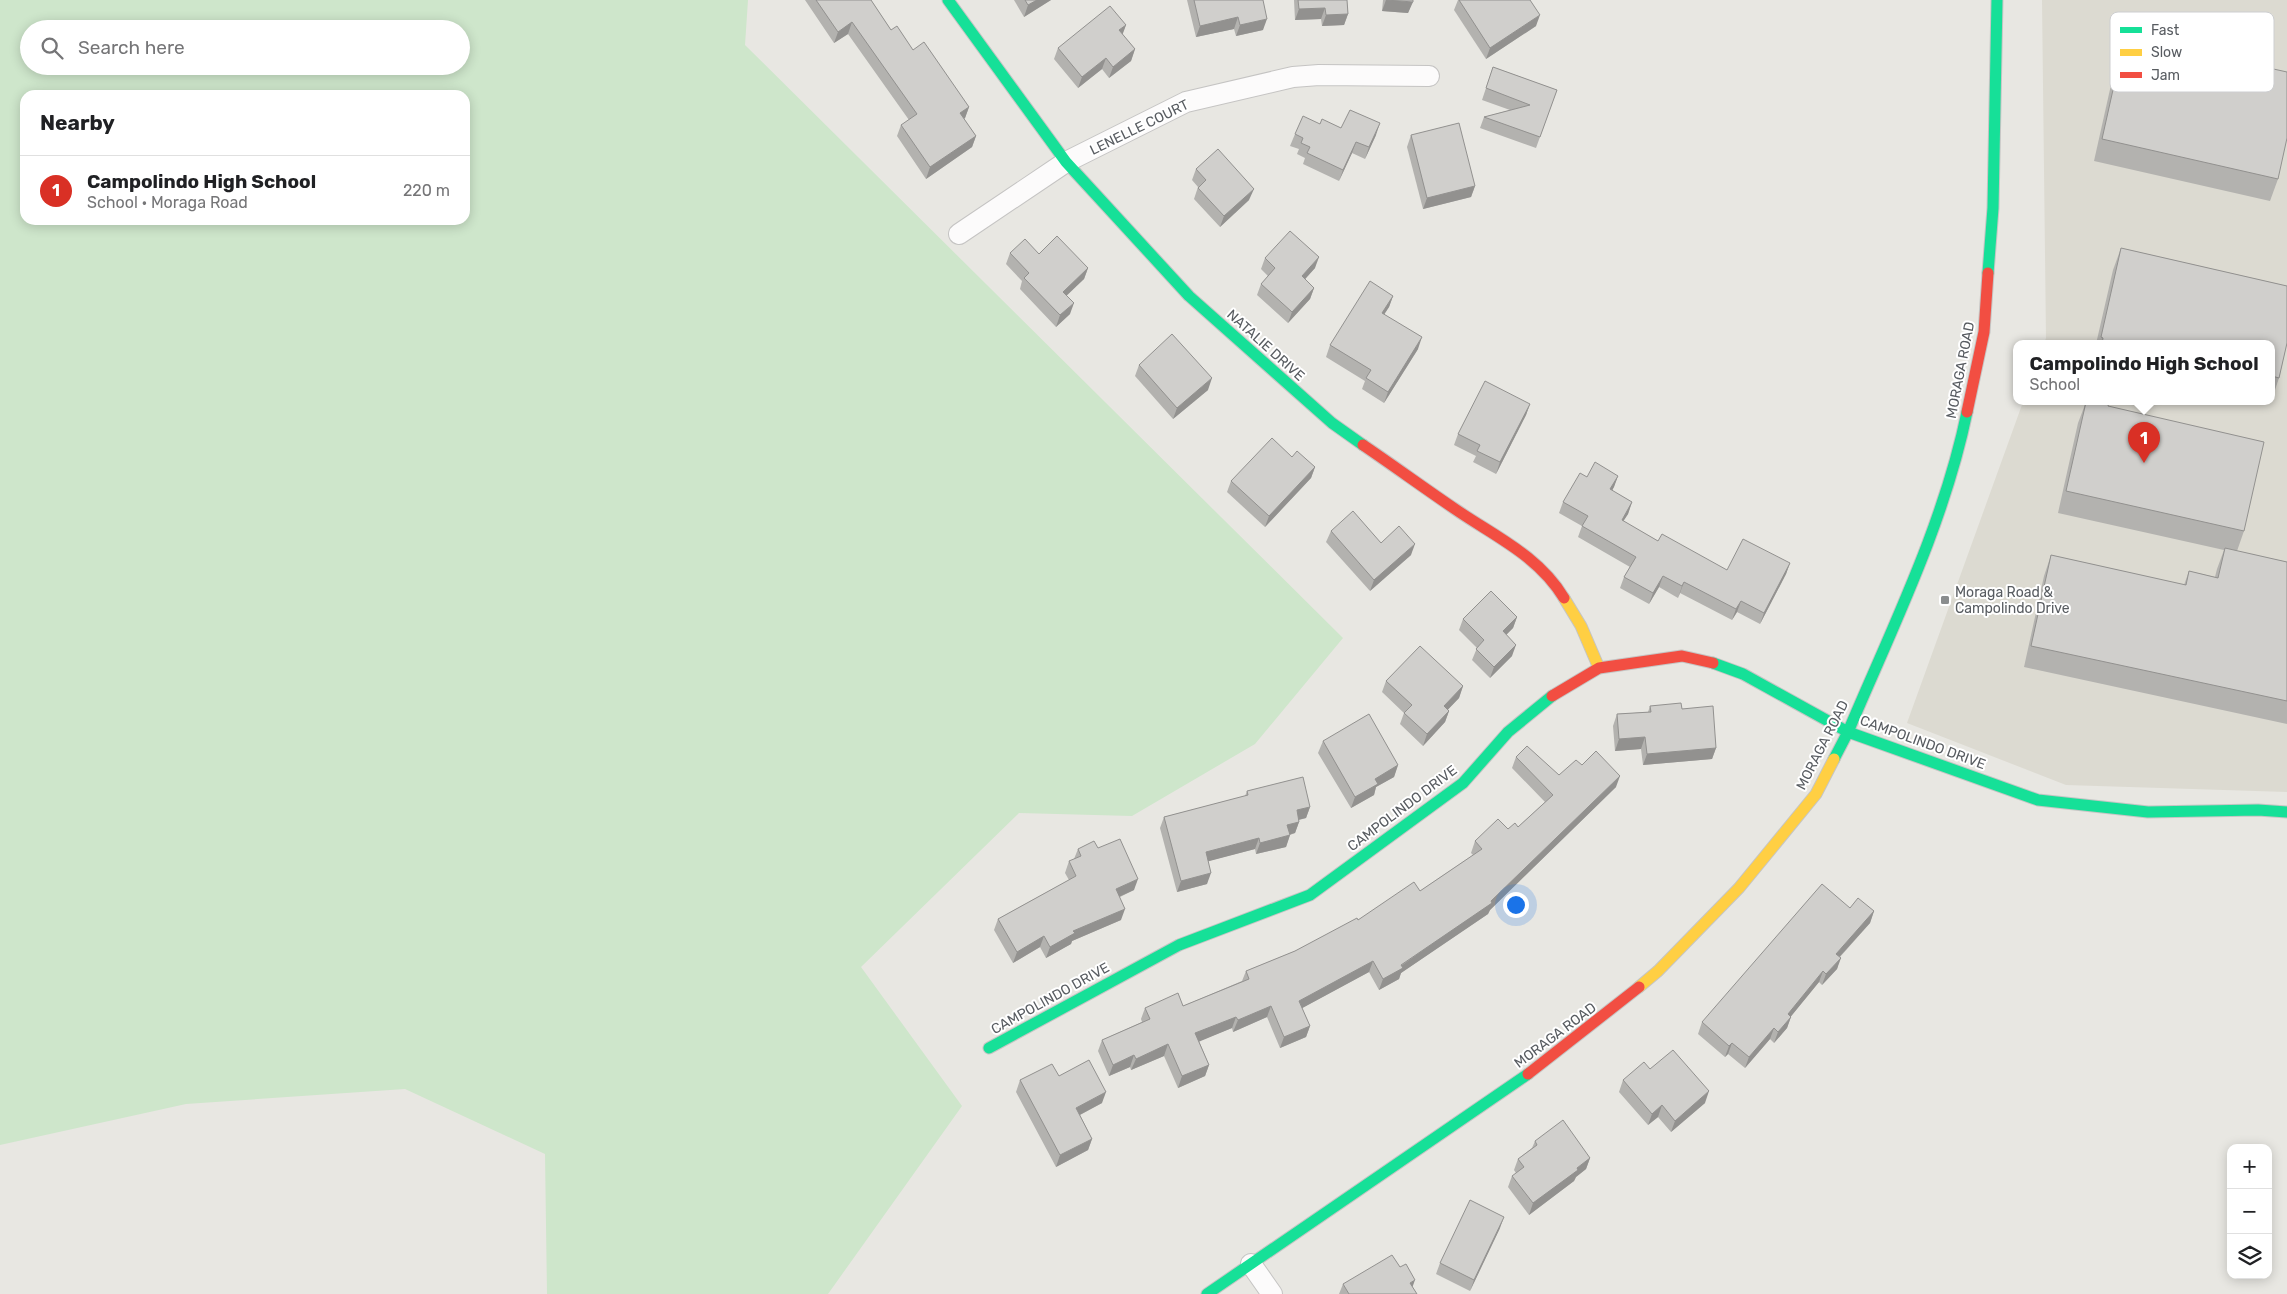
<!DOCTYPE html>
<meta charset="utf-8">
<style>
body{margin:0;font-family:Rubik,sans-serif;background:#f2f2f2;color:#202124}
.controls{position:absolute;right:15px;bottom:15px;display:grid;overflow:hidden;border-radius:10px;box-shadow:0 2px 12px #0003}
.controls button{width:45px;height:45px;display:grid;place-items:center;padding:0;border:0;border-bottom:1px solid #e0e0e0;background:#fff;color:#202124;font:25px sans-serif}
.you{position:absolute;left:1515px;top:904px;width:18px;height:18px;margin:-12px;border:4px solid #fff;border-radius:50%;background:#1a73e8;box-shadow:0 0 0 8px #1a73e833}
.badge{display:grid;place-items:center;width:32px;height:32px;border-radius:50%;background:#d93025;color:#fff;font-size:16px;font-weight:700}
.pin{position:absolute;translate:-50% -41px;filter:drop-shadow(0 1px 2px #0008)}
.pin::after{content:'';position:absolute;top:26px;width:18px;height:15px;background:inherit;clip-path:polygon(0 0,100% 0,50% 100%)}
.popup{position:absolute;left:2013px;top:340px;width:262px;height:65px;box-sizing:border-box;display:grid;place-content:center;border-radius:10px;background:#fff;filter:drop-shadow(0 1px 4px #0005);font-size:16px;white-space:nowrap;color:#757577}
.popup b{font-size:19px;color:#202124}
.popup::after{content:'';position:absolute;left:50%;top:100%;margin-left:-10px;border:10px solid transparent;border-top-color:#fff}
.list{margin:0;padding:0;list-style:none}
h2{display:flex;justify-content:space-between;align-items:center;height:65px;margin:0;padding:0 20px;font-size:21px}
h2 small{font-size:16px;font-weight:400;color:#757577}
.list li{display:grid;grid-template-columns:32px 1fr auto;gap:15px;align-items:center;box-sizing:border-box;height:70px;padding:0 20px;border-top:1px solid #e0e0e0}
.list b{display:block;font-size:19px;white-space:nowrap}
.list p{margin:0;font-size:16px;white-space:nowrap;color:#757577}
.list em{font-size:16px;font-style:normal;color:#757577}
.icon{flex:none;width:28px;height:28px;fill:none;stroke:currentColor;stroke-width:2;stroke-linecap:round;stroke-linejoin:round}
.map{position:relative;flex:none;width:2287px;height:1294px;overflow:hidden}
.search{position:absolute;background:#fff;box-shadow:0 2px 12px #0003;left:20px;top:20px;width:450px;height:55px;display:flex;align-items:center;gap:12px;box-sizing:border-box;padding:0 18px;border-radius:28px;color:#757577;font-size:19px}
.panel{position:absolute;background:#fff;box-shadow:0 2px 12px #0003;left:20px;top:90px;width:450px;height:135px;border-radius:15px}
.map>svg:first-child{display:block}
.education{fill:#dcdad1}
.green{fill:#cee6cb;fill-rule:evenodd}
.lines{fill:none;stroke-linecap:round;stroke-linejoin:round}
.street-casing{stroke:#c5c4c3;stroke-width:22}
.fast-casing{stroke:#c5c5c4;stroke-width:13}
.slow-casing{stroke:#c5c5c4;stroke-width:13}
.jam-casing{stroke:#c5c5c4;stroke-width:13}
.street{stroke:#fcfbfb;stroke-width:20}
.fast{stroke:#16e098;stroke-width:11}
.slow{stroke:#ffcf43;stroke-width:11}
.jam{stroke:#f24e42;stroke-width:11}
.wall{fill:#b3b2af}
.shaded-wall{fill:#92918f}
.building{fill:#d0cfcc;stroke:#92918f}
.poi-dot{fill:#8a8d8e;stroke:#fff;stroke-width:2}
.labels{text-anchor:middle;stroke-width:4;stroke-linejoin:round;paint-order:stroke}
.street-label{font-size:14px;fill:#585c61;stroke:#fff}
.poi-label{font-size:14px;fill:#585c61;stroke:#fff;text-anchor:start}
.key{fill:#fff;stroke:#cdced0;stroke-width:1}
.key-label{font-size:14px;fill:#585c61}
</style>
<div class="map">
<svg width="2287" height="1294" viewBox="0 0 2287 1294">
<rect width="100%" height="100%" fill="#e8e7e2"/>
<polygon class="education" points="2042,0 2287,0 2287,792 2066,785 1907,723 2023,402 2272,402 2272,344 2044,344 2046,338"/>
<path class="green" d="M 0,0 L 748,0 L 745,45 L 1343,638 L 1255,744 L 1132,816 L 1019,813 L 861,967 L 962,1106 L 828,1294 L 547,1294 L 545,1154 L 405,1089 L 186,1104 L 0,1145 ZM 29,29 L 461,29 L 461,66 L 29,66 ZM 25,95 L 465,95 L 465,220 L 25,220 Z"/>
<g class="lines">
<g class="street-casing">
<g id="street">
<polyline points="959,234 1066,162 1186,102 1293,77 1319,75 1429,76"/>
<polyline points="1251,1264 1272,1294"/>
</g>
</g>
<g class="fast-casing">
<g id="fast">
<polyline points="948,0 1066,162 1189,296 1332,423 1363,445"/>
<polyline points="1988,273 1993,208 1997,0"/>
<polyline points="1713,663 1743,674 1848,732 2038,800 2148,812 2258,810 2287,812"/>
<path d="M 1834,759 L 1848,732 C 1892,628 1944,524 1967,412"/>
<polyline points="989,1048 1179,945 1310,895 1463,783 1508,732 1552,696"/>
<polyline points="1207,1294 1528,1074"/>
</g>
</g>
<g class="slow-casing">
<g id="slow">
<polyline points="1564,598 1581,626 1599,668"/>
<polyline points="1639,987 1658,971 1739,888 1816,794 1834,759"/>
</g>
</g>
<g class="jam-casing">
<g id="jam">
<polyline points="1967,412 1984,332 1988,273"/>
<path d="M 1363,445 C 1394,466 1424,488 1455,509 C 1494,536 1538,555 1564,598"/>
<polyline points="1552,696 1599,668 1682,656 1713,663"/>
<polyline points="1528,1074 1639,987"/>
</g>
</g>
<use href="#street" class="street"/>
<use href="#fast" class="fast"/>
<use href="#slow" class="slow"/>
<use href="#jam" class="jam"/>
</g>
<g class="wall">
<polygon points="805,0 871,0 891,30 913,50 969,107 965,118 964,119 976,136 972,147 926,179 897,136 901,125 909,120 848,34 834,43"/>
<polygon points="1014,0 1051,0 1024,17"/>
<polygon points="1187,0 1263,0 1263,30 1236,36 1234,29 1196,37"/>
<polygon points="1294,0 1347,0 1348,14 1344,25 1322,26 1321,19 1295,20"/>
<polygon points="1383,0 1413,0 1408,13 1382,11"/>
<polygon points="1458,0 1530,0 1536,26 1486,59 1454,10"/>
<polygon points="1126,25 1122,34 1135,49 1131,61 1109,78 1102,69 1078,88 1054,59 1058,48"/>
<polygon points="2125,36 2278,179 2270,201 2094,161 2117,58"/>
<polygon points="1493,67 1557,90 1536,148 1480,128 1484,117 1510,110 1482,100"/>
<polygon points="1320,124 1376,135 1365,159 1352,153 1339,181 1303,164 1305,158 1297,154 1299,149 1290,146 1295,134"/>
<polygon points="1411,135 1475,186 1471,197 1423,209 1407,147"/>
<polygon points="1196,169 1249,200 1220,227 1194,199 1198,187 1192,180"/>
<polygon points="2121,248 2287,286 2287,343 2279,378 2272,399 2272,344 2096,344 2113,270"/>
<polygon points="1010,253 1039,254 1088,268 1084,279 1066,295 1070,314 1056,327 1020,289 1022,281 1006,264"/>
<polygon points="1265,258 1315,268 1305,279 1314,288 1310,299 1288,323 1257,295 1261,284 1268,276 1261,269"/>
<polygon points="1393,296 1389,307 1384,314 1418,349 1384,403 1362,389 1365,381 1326,357 1330,345"/>
<polygon points="1139,365 1208,390 1173,419 1135,376"/>
<polygon points="2086,402 2109,402 2108,406 2244,531 2237,551 2287,562 2287,724 2024,667 2044,576 2051,555 2184,585 2189,571 2215,577 2217,569 2224,550 2058,513 2078,423"/>
<polygon points="1530,404 1526,415 1496,474 1473,462 1476,456 1454,445 1458,434"/>
<polygon points="1292,457 1315,467 1311,478 1265,527 1227,492 1231,481"/>
<polygon points="1618,476 1612,491 1632,502 1628,514 1623,521 1658,541 1727,570 1790,563 1786,574 1760,624 1737,612 1732,620 1680,593 1678,598 1659,587 1649,604 1620,588 1624,577 1630,567 1578,537 1582,526 1559,513 1563,502 1587,477"/>
<polygon points="1331,531 1381,543 1411,555 1370,591 1326,542"/>
<polygon points="1517,617 1513,628 1506,635 1512,656 1490,678 1472,660 1477,648 1459,630 1463,619"/>
<polygon points="1386,681 1463,686 1459,698 1447,710 1449,711 1445,722 1423,746 1400,724 1404,713 1382,692"/>
<polygon points="1650,706 1682,709 1716,748 1712,759 1643,765 1641,749 1615,751 1613,726 1617,714 1648,712"/>
<polygon points="1323,741 1398,765 1394,777 1376,787 1374,795 1351,808 1318,753"/>
<polygon points="1516,757 1559,775 1582,765 1616,787 1490,910 1488,914 1401,973 1399,979 1379,990 1369,972 1302,1008 1310,1026 1306,1037 1280,1048 1267,1017 1233,1032 1232,1028 1199,1041 1209,1065 1205,1076 1178,1088 1164,1056 1131,1070 1130,1067 1109,1076 1098,1051 1102,1040 1142,1022 1141,1019 1145,1008 1183,1006 1242,981 1246,971 1295,951 1358,920 1420,891 1473,855 1471,853 1475,841 1508,829 1518,827 1545,802 1512,768"/>
<polygon points="1247,791 1310,807 1306,818 1299,820 1299,822 1295,833 1290,835 1286,847 1256,854 1255,849 1208,861 1207,884 1177,892 1160,828 1164,817 1245,796"/>
<polygon points="1098,848 1134,890 1120,897 1121,920 1072,941 1071,944 1046,958 1040,947 1013,963 994,930 998,919 1069,880 1065,873 1069,861 1074,859 1078,849"/>
<polygon points="1850,908 1874,911 1870,923 1840,957 1837,969 1822,985 1819,982 1791,1016 1787,1028 1774,1043 1770,1039 1745,1068 1728,1054 1725,1057 1698,1034 1702,1022"/>
<polygon points="1650,1069 1705,1103 1671,1132 1658,1117 1648,1125 1619,1092 1623,1080"/>
<polygon points="1059,1076 1102,1103 1080,1115 1092,1139 1088,1150 1056,1167 1016,1092 1020,1080"/>
<polygon points="1535,1141 1590,1158 1586,1169 1576,1177 1574,1181 1529,1215 1508,1187 1512,1176 1516,1173 1514,1170 1518,1159 1532,1148"/>
<polygon points="1500,1228 1470,1291 1436,1274 1440,1263"/>
<polygon points="1400,1267 1417,1294 1339,1294 1343,1284"/>
</g>
<g class="shaded-wall">
<polygon points="1037,0 1051,0 1024,17 1028,5"/>
<polygon points="1386,0 1413,2 1408,13 1382,11"/>
<polygon points="1325,8 1321,19 1295,20 1299,9"/>
<polygon points="1348,14 1344,25 1322,26 1326,15"/>
<polygon points="1540,15 1536,26 1486,59 1490,48"/>
<polygon points="1238,17 1234,29 1196,37 1200,26"/>
<polygon points="1267,19 1263,30 1236,36 1240,25"/>
<polygon points="852,22 848,34 834,43 838,32"/>
<polygon points="1126,25 1122,36 1119,30"/>
<polygon points="1135,49 1131,61 1109,78 1113,67"/>
<polygon points="1106,58 1102,69 1078,88 1082,77"/>
<polygon points="969,107 965,118 956,124 960,113"/>
<polygon points="1380,123 1376,135 1365,159 1369,147"/>
<polygon points="976,136 972,147 926,179 930,167"/>
<polygon points="1356,142 1352,153 1339,181 1343,170"/>
<polygon points="1475,186 1471,197 1423,209 1427,198"/>
<polygon points="1254,189 1249,200 1220,227 1224,216"/>
<polygon points="1319,257 1315,268 1298,287 1302,276"/>
<polygon points="1088,268 1084,279 1059,303 1063,292"/>
<polygon points="1314,288 1310,299 1288,323 1292,312"/>
<polygon points="1393,296 1389,307 1378,324 1382,313"/>
<polygon points="1074,303 1070,314 1056,327 1060,315"/>
<polygon points="1422,337 1418,349 1384,403 1388,392"/>
<polygon points="1212,378 1208,390 1173,419 1177,408"/>
<polygon points="1530,404 1526,415 1496,474 1500,462"/>
<polygon points="1315,467 1311,478 1265,527 1269,516"/>
<polygon points="1618,476 1614,487 1606,501 1610,489"/>
<polygon points="1632,502 1628,514 1617,531 1622,520"/>
<polygon points="1415,544 1411,555 1370,591 1374,580"/>
<polygon points="1790,563 1786,574 1760,624 1764,613"/>
<polygon points="1663,576 1659,587 1649,604 1653,593"/>
<polygon points="1684,582 1680,593 1678,598 1682,586"/>
<polygon points="1741,601 1737,612 1732,620 1736,609"/>
<polygon points="1517,617 1513,628 1499,642 1503,631"/>
<polygon points="1516,645 1512,656 1490,678 1494,667"/>
<polygon points="1463,686 1459,698 1440,718 1444,706"/>
<polygon points="1449,711 1445,722 1423,746 1427,734"/>
<polygon points="1645,737 1641,749 1615,751 1619,739"/>
<polygon points="1716,748 1712,759 1643,765 1647,754"/>
<polygon points="1398,765 1394,777 1376,787 1374,795 1351,808 1355,797 1375,779"/>
<polygon points="1620,776 1616,787 1490,910 1488,914 1401,973 1399,979 1379,990 1383,979 1491,901"/>
<polygon points="1310,807 1306,818 1293,821 1297,810"/>
<polygon points="1299,822 1295,833 1283,836 1287,825"/>
<polygon points="1290,835 1286,847 1256,854 1260,843"/>
<polygon points="1259,838 1255,849 1202,863 1206,852"/>
<polygon points="1211,873 1207,884 1177,892 1181,881"/>
<polygon points="1138,879 1134,890 1112,900 1116,889"/>
<polygon points="1125,909 1121,920 1072,941 1071,944 1046,958 1050,947 1073,931"/>
<polygon points="1874,911 1870,923 1832,965 1836,954"/>
<polygon points="1044,936 1040,947 1013,963 1017,952"/>
<polygon points="1841,958 1837,969 1822,985 1826,974"/>
<polygon points="1373,961 1369,972 1295,1012 1299,1001"/>
<polygon points="1823,971 1819,982 1784,1025 1788,1014"/>
<polygon points="1271,1006 1267,1017 1233,1032 1238,1020"/>
<polygon points="1236,1017 1232,1028 1191,1045 1195,1033"/>
<polygon points="1791,1017 1787,1028 1774,1043 1778,1032"/>
<polygon points="1310,1026 1306,1037 1280,1048 1284,1037"/>
<polygon points="1774,1028 1770,1039 1745,1068 1749,1057"/>
<polygon points="1732,1043 1728,1054 1725,1057 1729,1046"/>
<polygon points="1168,1044 1164,1056 1131,1070 1136,1059"/>
<polygon points="1134,1055 1130,1067 1109,1076 1113,1065"/>
<polygon points="1209,1065 1205,1076 1178,1088 1182,1076"/>
<polygon points="1709,1091 1705,1103 1671,1132 1675,1121"/>
<polygon points="1106,1092 1102,1103 1072,1119 1076,1108"/>
<polygon points="1662,1105 1658,1117 1648,1125 1652,1114"/>
<polygon points="1092,1139 1088,1150 1056,1167 1060,1155"/>
<polygon points="1590,1158 1586,1169 1576,1177 1574,1181 1529,1215 1533,1203"/>
<polygon points="1504,1217 1500,1228 1470,1291 1474,1280"/>
<polygon points="1415,1280 1411,1291 1410,1283"/>
</g>
<g class="building">
<polygon points="816,0 871,0 891,30 897,26 913,50 924,42 969,107 960,113 976,136 930,167 901,125 917,114 852,22 838,32"/>
<polygon points="1025,0 1037,0 1028,5"/>
<polygon points="1194,0 1263,0 1267,19 1240,25 1238,17 1200,26"/>
<polygon points="1298,0 1347,0 1348,14 1326,15 1325,8 1299,9"/>
<polygon points="1386,0 1413,0 1413,2"/>
<polygon points="1459,0 1530,0 1540,15 1490,48"/>
<polygon points="1110,6 1126,25 1119,30 1135,49 1113,67 1106,58 1082,77 1058,48"/>
<polygon points="2125,36 2287,72 2287,138 2278,179 2102,139"/>
<polygon points="1493,67 1557,90 1540,137 1484,117 1530,105 1486,88"/>
<polygon points="1350,110 1380,123 1369,147 1356,142 1343,170 1307,153 1310,147 1301,143 1303,138 1295,134 1303,116 1320,124 1322,119 1341,128"/>
<polygon points="1459,123 1475,186 1427,198 1411,135"/>
<polygon points="1218,149 1254,189 1224,216 1198,188 1206,180 1196,169"/>
<polygon points="1290,231 1319,257 1302,276 1314,288 1292,312 1261,284 1275,268 1265,258"/>
<polygon points="1057,236 1088,268 1063,292 1074,303 1060,315 1024,278 1029,273 1010,253 1025,239 1039,254"/>
<polygon points="2121,248 2287,286 2287,343 2279,378 2272,376 2272,344 2133,344 2122,342 2121,344 2102,344 2103,338 2101,337"/>
<polygon points="1370,281 1393,296 1382,313 1422,337 1388,392 1366,378 1371,370 1330,345"/>
<polygon points="1172,334 1212,378 1177,408 1139,365"/>
<polygon points="1485,381 1530,404 1500,462 1477,451 1480,445 1458,434"/>
<polygon points="2086,402 2109,402 2108,406 2264,442 2244,531 2066,491"/>
<polygon points="1272,438 1292,457 1297,451 1315,467 1269,516 1231,481"/>
<polygon points="1595,462 1618,476 1610,489 1632,502 1622,520 1658,541 1662,534 1727,570 1743,539 1790,563 1764,613 1741,601 1736,609 1684,582 1682,586 1663,576 1653,593 1624,577 1636,557 1582,526 1588,516 1563,502 1580,473 1587,477"/>
<polygon points="1353,511 1381,543 1399,526 1415,544 1374,580 1331,531"/>
<polygon points="2225,548 2287,562 2287,701 2031,646 2051,555 2186,585 2189,571 2218,578"/>
<polygon points="1491,591 1517,617 1503,631 1516,645 1494,667 1476,649 1484,640 1463,619"/>
<polygon points="1420,646 1463,686 1444,706 1449,711 1427,734 1404,713 1412,705 1386,681"/>
<polygon points="1681,703 1682,709 1713,706 1716,748 1647,754 1645,737 1619,739 1617,714 1651,712 1650,706"/>
<polygon points="1369,714 1398,765 1375,779 1378,784 1355,797 1323,741"/>
<polygon points="1527,746 1559,775 1576,760 1582,765 1596,751 1620,776 1491,901 1492,903 1401,965 1403,968 1383,979 1373,961 1299,1001 1310,1026 1284,1037 1271,1006 1238,1020 1236,1017 1195,1033 1209,1065 1182,1076 1168,1044 1136,1059 1134,1055 1113,1065 1102,1040 1150,1019 1145,1008 1178,993 1183,1006 1249,979 1246,971 1295,951 1357,918 1358,920 1414,882 1420,891 1482,849 1475,841 1498,819 1508,829 1515,823 1518,827 1553,795 1516,757"/>
<polygon points="1303,777 1310,807 1297,810 1299,822 1287,825 1290,835 1260,843 1259,838 1206,852 1211,873 1181,881 1164,817 1248,795 1247,791"/>
<polygon points="1120,839 1138,879 1116,889 1125,909 1073,931 1075,933 1050,947 1044,936 1017,952 998,919 1076,876 1069,861 1081,856 1078,849 1094,841 1098,848"/>
<polygon points="1822,884 1850,908 1858,898 1874,911 1836,954 1841,958 1826,974 1823,971 1788,1014 1791,1017 1778,1032 1774,1028 1749,1057 1732,1043 1729,1046 1702,1022"/>
<polygon points="1673,1050 1709,1091 1675,1121 1662,1105 1652,1114 1623,1080 1644,1062 1650,1069"/>
<polygon points="1089,1060 1106,1092 1076,1108 1092,1139 1060,1155 1020,1080 1052,1064 1059,1076"/>
<polygon points="1563,1120 1590,1158 1577,1168 1578,1170 1533,1203 1512,1176 1524,1167 1518,1159 1537,1145 1535,1141"/>
<polygon points="1470,1200 1504,1217 1474,1280 1440,1263"/>
<polygon points="1392,1255 1400,1267 1406,1264 1415,1280 1410,1283 1417,1294 1349,1294 1343,1284"/>
</g>
<rect class="poi-dot" x="1940" y="595" width="10" height="10" rx="2.5"/>
<g class="labels">
<g class="street-label">
<text transform="translate(1139 127) rotate(-26)" y="5">LENELLE COURT</text>
<text transform="translate(1266 345) rotate(42)" y="5">NATALIE DRIVE</text>
<text transform="translate(1960 370) rotate(-79)" y="5">MORAGA ROAD</text>
<text transform="translate(1923 742) rotate(20)" y="5">CAMPOLINDO DRIVE</text>
<text transform="translate(1822 745) rotate(-63)" y="5">MORAGA ROAD</text>
<text transform="translate(1402 808) rotate(-37)" y="5">CAMPOLINDO DRIVE</text>
<text transform="translate(1050 998) rotate(-29)" y="5">CAMPOLINDO DRIVE</text>
<text transform="translate(1555 1035) rotate(-37)" y="5">MORAGA ROAD</text>
</g>
<g class="poi-label">
<text x="1955" y="597">Moraga Road &amp;<tspan x="1955" dy="16">Campolindo Drive</tspan></text>
</g>
</g>
<rect x="2110" y="12" width="164" height="80" rx="8" class="key"/>
<rect x="2120" y="27" width="22" height="6" fill="#16e098"/>
<rect x="2120" y="49" width="22" height="7" fill="#ffcf43"/>
<rect x="2120" y="72" width="22" height="6" fill="#f24e42"/>
<g class="key-label">
<text x="2151" y="35">Fast</text>
<text x="2151" y="57">Slow</text>
<text x="2151" y="80">Jam</text>
</g>
</svg>
<div class="controls">
<button>+</button>
<button>−</button>
<button><svg class="icon" aria-label="layers" viewBox="0 0 24 24"><path d="M12 4l9 5-9 5-9-5zM3 14l9 5 9-5"/></svg></button>
</div>
<div class="you"></div>
<div class="pin badge" style="left:2144px;top:463px">1</div>
<div class="popup"><b>Campolindo High School</b>School</div>
<div class="search"><svg class="icon" aria-label="search" viewBox="0 0 24 24"><circle cx="10" cy="10" r="6"/><path d="M15 15l6 6"/></svg>Search here</div>
<section class="panel">
<h2>Nearby<small></small></h2>
<ul class="list">
<li><span class="badge">1</span><div><b>Campolindo High School</b><p>School · Moraga Road</p></div><em>220 m</em></li>
</ul>
</section>
</div>
